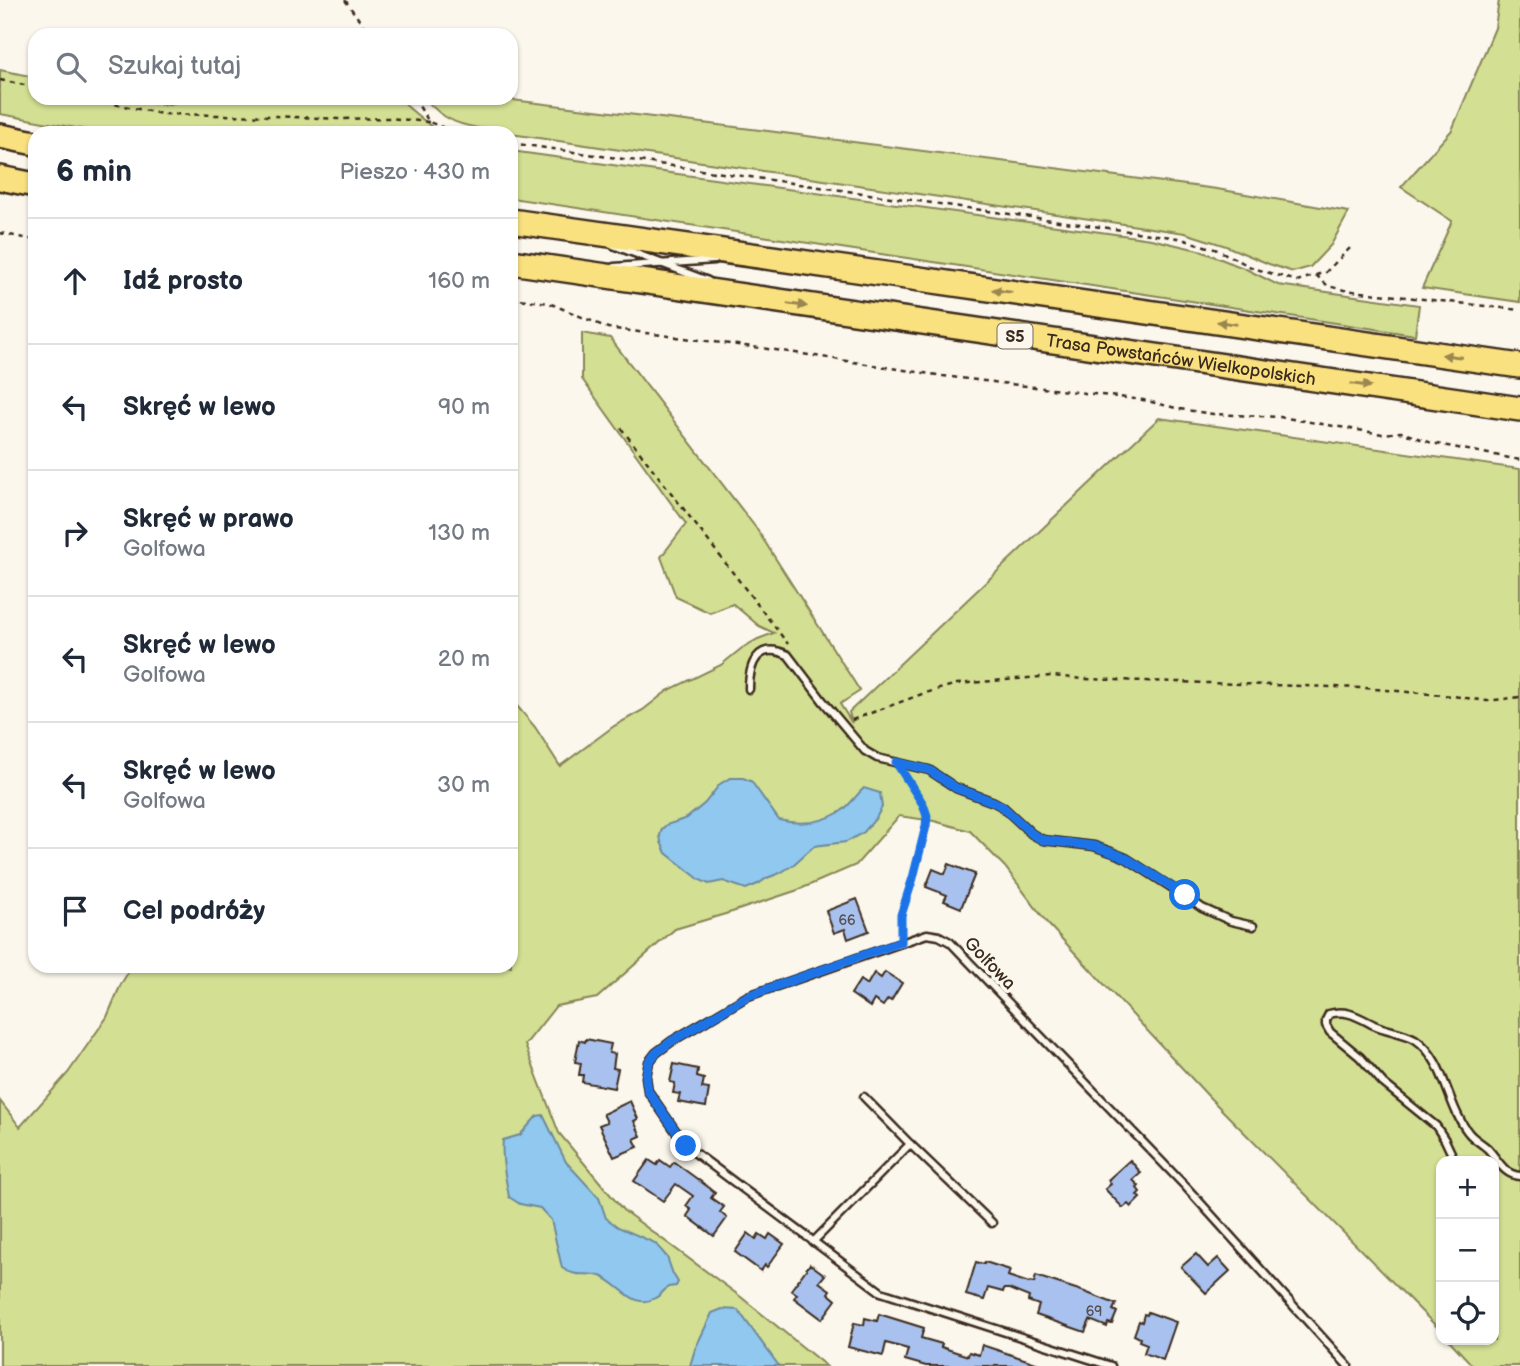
<!DOCTYPE html>
<html lang="pl">
<meta charset="utf-8">
<style>
body{margin:0;font-family:"Balsamiq Sans",sans-serif;background:#f2f2f3;color:#1f2937}
.controls{position:absolute;right:21px;bottom:21px;display:grid;overflow:hidden;border-radius:14px;box-shadow:0 2px 5px #0004}
.controls button{width:63px;height:63px;display:grid;place-items:center;padding:0;border:0;border-bottom:2px solid #e0e1e3;background:#fff;color:#1f2937;font:35px sans-serif}
.stop{position:absolute;width:21px;height:21px;margin:-16px;border:5px solid #1a73e8;border-radius:50%;background:#fff}
.stop.end{background:#1a73e8;border-color:#fff;box-shadow:0 2px 7px #0008}
.list{margin:0;padding:0;list-style:none}
h2{display:flex;justify-content:space-between;align-items:center;height:91px;margin:0;padding:0 28px;font-size:30px}
h2 small{font-size:23px;font-weight:400;color:#747a83}
.list li{display:grid;grid-template-columns:46px 1fr auto;gap:21px;align-items:center;box-sizing:border-box;height:126px;padding:0 28px;border-top:2px solid #e0e1e3}
.list b{display:block;font-size:26px;white-space:nowrap}
.list p{margin:0;font-size:23px;white-space:nowrap;color:#747a83}
.list em{font-size:23px;font-style:normal;color:#747a83}
.icon{flex:none;width:38px;height:38px;fill:none;stroke:currentColor;stroke-width:2;stroke-linecap:round;stroke-linejoin:round}
.map{position:relative;flex:none;width:1520px;height:1366px;overflow:hidden}
.search{position:absolute;background:#fff;box-shadow:0 2px 5px #0004;left:28px;top:28px;width:490px;height:77px;display:flex;align-items:center;gap:18px;box-sizing:border-box;padding:0 24px;border-radius:21px;color:#747a83;font-size:26px}
.panel{position:absolute;background:#fff;box-shadow:0 2px 5px #0004;left:28px;top:126px;width:490px;height:847px;border-radius:21px}
.map>svg:first-child{display:block}
.green{fill:#d3df92;stroke:#878458;stroke-width:2}
.water{fill:#90c8ef;stroke:#6e899b;stroke-width:2}
.building{fill:#a9c1ee;stroke:#3b2a1e;stroke-width:2}
.lines{fill:none;stroke-linecap:round;stroke-linejoin:round}
.service-casing{stroke:#3b2a1e;stroke-width:11}
.motorway-casing{stroke:#3b2a1e;stroke-width:28}
.path{stroke:#3b2a1e;stroke-width:2.5;stroke-dasharray:5 5;stroke-linecap:butt}
.service{stroke:#fbf7ec;stroke-width:6}
.motorway{stroke:#fae180;stroke-width:23}
.oneway{fill:#9a864f}
.route{stroke:#1a73e8;stroke-width:9}
.labels{text-anchor:middle;stroke-width:7;stroke-linejoin:round;paint-order:stroke}
.number-label{font-size:14px;fill:#565052}
.shield{fill:#fbf7ec;stroke:#75685c;stroke-width:2}
.shield-label{font-size:16px;font-weight:bold;fill:#3b2a1e}
.street-label{font-size:18px;fill:#3b2a1e;stroke:#fbf7ec}
</style>
<div class="map">
<svg width="1520" height="1366" viewBox="0 0 1520 1366">
<rect width="100%" height="100%" fill="#fbf7ec"/>
<filter id="ink" filterUnits="userSpaceOnUse"><feTurbulence type="fractalNoise" baseFrequency=".0143" numOctaves="2"/><feDisplacementMap in="SourceGraphic" scale="14" xChannelSelector="R" yChannelSelector="G"/><feConvolveMatrix kernelMatrix="1 2 1 2 8 2 1 2 1" color-interpolation-filters="sRGB"/></filter>
<g filter="url(#ink)">
<g class="green">
<polygon points="1499,0 1520,0 1520,302 1422,288 1452,221 1401,187 1452,130 1495,28"/>
<polygon points="0,70 35,77 35,98 134,98 166,105 192,98 401,98 409,108 439,133 103,133 0,114"/>
<path d="M 425,98 L 495,98 L 768,131 L 1217,189 L 1349,212 L 1331,245 L 1310,267 L 1293,272 L 1269,264 L 1226,246 L 1185,233 L 511,134 C 478,126 449,130 425,98 Z"/>
<polygon points="511,151 1151,239 1198,250 1246,269 1278,285 1419,305 1415,335 511,198"/>
<polygon points="582,333 610,338 756,528 860,691 840,704 852,723 849,712 1159,418 1520,469 1520,1366 1473,1366 1449,1340 1494,1340 1494,1161 1441,1161 1441,1331 1210,1098 1048,924 1005,867 970,831 934,821 899,816 856,865 798,890 732,912 675,929 597,998 556,1006 525,1045 559,1133 623,1210 741,1297 826,1366 0,1366 0,1101 20,1127 68,1073 107,1017 121,984 132,966 511,966 511,699 535,727 560,766 614,726 643,710 667,691 721,665 742,648 758,639 774,633 759,626 733,604 710,613 676,597 661,557 686,524 582,379"/>
</g>
<g class="water">
<path d="M 730,778 L 743,778 L 751,781 L 779,820 C 799,825 821,823 840,812 C 849,807 856,795 864,788 L 880,793 L 882,807 L 876,818 L 864,832 L 846,842 L 814,846 L 793,865 L 780,873 L 767,878 L 758,884 L 746,889 L 723,881 L 709,884 L 700,880 L 666,853 L 661,842 L 660,835 L 662,829 L 666,825 L 687,818 L 705,803 L 720,784 Z"/>
<path d="M 543,1115 L 566,1162 L 599,1198 L 606,1218 L 618,1227 L 655,1243 L 667,1257 L 673,1274 L 678,1282 L 676,1286 L 668,1287 C 664,1290 660,1296 655,1298 C 633,1311 619,1282 600,1276 C 586,1272 576,1278 562,1268 L 551,1220 L 540,1208 L 520,1204 L 509,1197 C 506,1179 501,1159 503,1140 L 520,1135 L 537,1116 Z"/>
<polygon points="722,1309 738,1310 779,1366 690,1366 695,1349 712,1313"/>
</g>
<g class="building">
<polygon points="949,864 975,874 961,908 944,901 947,895 926,887 933,869 945,874"/>
<polygon points="857,899 869,931 848,939 845,929 834,933 826,911"/>
<polygon points="885,972 902,983 891,1001 888,999 883,1006 874,1000 870,1007 851,994 860,980 867,985 874,973 881,978"/>
<polygon points="586,1039 611,1044 609,1053 615,1054 613,1068 618,1069 614,1088 582,1082 583,1075 579,1075 581,1063 575,1062 579,1040 585,1042"/>
<polygon points="674,1064 698,1069 697,1077 704,1079 702,1088 709,1089 706,1107 678,1102 680,1094 673,1093 675,1083 670,1082"/>
<polygon points="630,1101 638,1119 634,1121 641,1136 634,1139 638,1147 614,1157 599,1125 607,1122 603,1114"/>
<polygon points="649,1160 657,1165 660,1160 670,1167 674,1162 715,1192 711,1198 724,1207 720,1212 727,1218 714,1236 687,1216 691,1210 686,1206 693,1196 676,1184 663,1201 634,1181"/>
<polygon points="1130,1160 1141,1173 1133,1180 1139,1186 1137,1188 1140,1192 1137,1195 1140,1198 1131,1207 1128,1204 1123,1208 1105,1189 1111,1184 1108,1180"/>
<polygon points="748,1233 756,1239 759,1234 767,1239 770,1234 784,1244 767,1267 765,1265 761,1271 735,1252"/>
<polygon points="1196,1254 1208,1267 1218,1258 1230,1271 1206,1293 1181,1267"/>
<polygon points="976,1262 984,1264 985,1262 1010,1270 1008,1276 1029,1283 1030,1282 1034,1283 1036,1276 1082,1291 1116,1304 1113,1310 1117,1312 1112,1324 1108,1323 1107,1327 1090,1320 1085,1332 1036,1315 1039,1305 1028,1301 1029,1297 1009,1289 1004,1289 1003,1292 988,1288 984,1300 966,1295"/>
<polygon points="810,1264 825,1275 819,1282 830,1290 828,1293 836,1300 822,1319 794,1298 797,1294 791,1290"/>
<polygon points="1148,1312 1176,1322 1163,1360 1144,1353 1147,1344 1139,1341 1140,1338 1134,1335 1139,1321 1142,1322 1144,1314 1147,1315"/>
<polygon points="879,1314 924,1328 921,1338 942,1344 941,1347 968,1356 969,1352 979,1355 982,1345 1039,1364 1039,1366 926,1366 905,1360 908,1349 886,1343 883,1356 848,1347 854,1323 864,1325 865,1318 877,1321"/>
</g>
<g class="lines">
<g class="service-casing">
<g id="service">
<polyline points="613,245 708,281"/>
<polyline points="614,267 715,260"/>
<path d="M 749,689 C 749,663 758,641 788,655 L 823,701 L 865,751 L 877,758 L 929,770 L 956,788 L 994,802 L 1003,807 L 1032,834 L 1043,840 L 1094,846 L 1111,852 L 1126,858 L 1185,896 L 1202,908 L 1231,921 L 1253,926"/>
<polyline points="910,1144 992,1223"/>
<path d="M 1453,1157 L 1445,1140 L 1436,1126 L 1383,1083 L 1360,1057 L 1330,1032 L 1326,1025 L 1326,1020 L 1329,1014 C 1347,1009 1358,1017 1374,1025 C 1387,1031 1403,1032 1415,1039 C 1445,1059 1447,1106 1468,1132 C 1473,1139 1482,1143 1488,1149 C 1498,1160 1504,1175 1520,1176"/>
<polyline points="813,1242 910,1144 864,1097"/>
<polyline points="1111,1366 881,1292 686,1146 648,1091 646,1077 649,1062 656,1053 672,1041 748,996 927,934 939,936 950,942 1186,1187 1348,1366"/>
</g>
</g>
<g class="motorway-casing">
<g id="motorway">
<polyline points="0,136 35,143"/>
<polyline points="0,178 35,185"/>
<polyline points="511,221 885,274 1520,366"/>
<path id="s1" d="M 511,262 L 1520,409"/>
</g>
</g>
<g class="path">
<polyline points="345,0 370,35"/>
<polyline points="0,80 35,87"/>
<polyline points="86,98 162,114 276,116 338,119 390,118 429,122"/>
<polyline points="414,98 429,122 457,133"/>
<polyline points="511,143 1178,238 1218,250 1253,268 1297,281 1326,272 1351,247"/>
<polyline points="0,233 35,240"/>
<polyline points="1316,275 1328,286 1344,290 1520,310"/>
<polyline points="511,298 549,303 608,328 783,351 943,376 1143,400 1180,409 1213,414 1280,417 1382,434 1401,432 1432,443 1520,460"/>
<polyline points="621,428 788,644"/>
<polyline points="852,720 922,694 957,684 1052,676 1084,679 1364,688 1453,696 1487,701 1520,697"/>
<polyline points="901,932 901,915 913,878 926,826 927,816 923,804 904,774"/>
</g>
<use href="#service" class="service"/>
<use href="#motorway" class="motorway"/>
</g>
<defs><path id="oneway-solid" d="M-6-.8H1V-3.2L6.5 0L1 3.2V.8H-6Z" transform="scale(1.75)"/></defs>
<g class="oneway">
<use href="#oneway-solid" transform="translate(1002 291) rotate(-172)"/>
<use href="#oneway-solid" transform="translate(797 305) rotate(8)"/>
<use href="#oneway-solid" transform="translate(1227 323) rotate(-172)"/>
<use href="#oneway-solid" transform="translate(1452 356) rotate(-172)"/>
<use href="#oneway-solid" transform="translate(1361 385) rotate(8)"/>
</g>
</g>
<g class="lines" filter="url(#ink)">
<polyline class="route" points="686,1146 648,1091 646,1077 649,1062 656,1053 672,1041 748,996 901,942 901,915 913,878 926,826 927,816 923,804 896,762 929,770 956,788 994,802 1003,807 1032,834 1043,840 1094,846 1111,852 1126,858 1185,895"/>
</g>
<g class="labels">
<g class="number-label">
<text x="847" y="925">66</text>
<text x="1094" y="1316">69</text>
</g>
<rect class="shield" x="997.5" y="323.5" width="35" height="25" rx="5"/>
<g class="shield-label">
<text x="1015" y="342">S5</text>
</g>
<g class="street-label">
<text dy="6" stroke="none"><textPath href="#s1" startOffset="677">Trasa Powstańców Wielkopolskich</textPath></text>
<text transform="translate(990 963) rotate(46)" y="6">Golfowa</text>
</g>
</g>
</svg>
<div class="controls">
<button>+</button>
<button>−</button>
<button><svg class="icon" aria-label="locate" viewBox="0 0 24 24"><circle cx="12" cy="12" r="6"/><path d="M12 2v4M12 18v4M2 12h4M18 12h4"/></svg></button>
</div>
<div class="stop" style="left:1185px;top:895px"></div>
<div class="stop end" style="left:686px;top:1146px"></div>
<div class="search"><svg class="icon" aria-label="search" viewBox="0 0 24 24"><circle cx="10" cy="10" r="6"/><path d="M15 15l6 6"/></svg>Szukaj tutaj</div>
<section class="panel">
<h2>6 min<small>Pieszo · 430 m</small></h2>
<ul class="list">
<li><svg class="icon" aria-label="ahead" viewBox="0 0 24 24"><path d="M12 20V5M6 11l6-6 6 6"/></svg><div><b>Idź prosto</b></div><em>160 m</em></li>
<li><svg class="icon" aria-label="left" viewBox="0 0 24 24"><path d="M17 20v-9H6M10 6l-5 5 5 5"/></svg><div><b>Skręć w lewo</b></div><em>90 m</em></li>
<li><svg class="icon" aria-label="right" viewBox="0 0 24 24"><path d="M7 20v-9h11M14 6l5 5-5 5"/></svg><div><b>Skręć w prawo</b><p>Golfowa</p></div><em>130 m</em></li>
<li><svg class="icon" aria-label="left" viewBox="0 0 24 24"><path d="M17 20v-9H6M10 6l-5 5 5 5"/></svg><div><b>Skręć w lewo</b><p>Golfowa</p></div><em>20 m</em></li>
<li><svg class="icon" aria-label="left" viewBox="0 0 24 24"><path d="M17 20v-9H6M10 6l-5 5 5 5"/></svg><div><b>Skręć w lewo</b><p>Golfowa</p></div><em>30 m</em></li>
<li><svg class="icon" aria-label="arrive" viewBox="0 0 24 24"><path d="M6 21V4h12l-3 4 3 4H6"/></svg><div><b>Cel podróży</b></div></li>
</ul>
</section>
</div>
